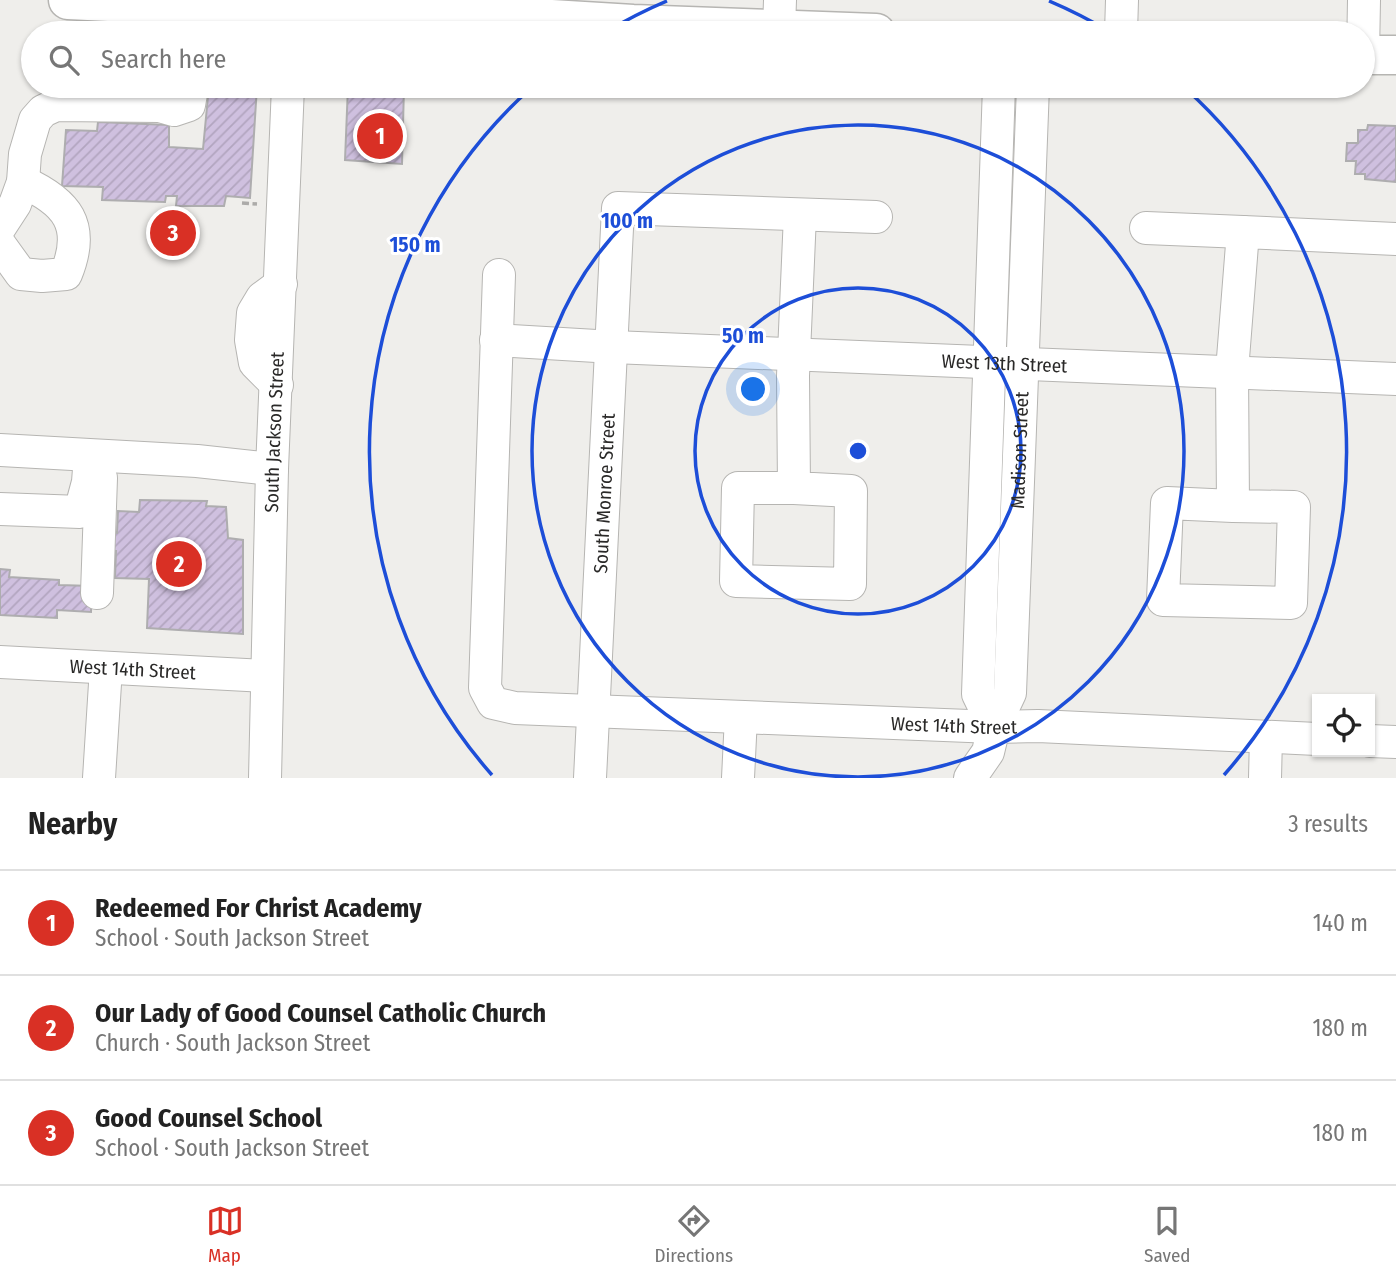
<!DOCTYPE html>
<meta charset="utf-8">
<style>
body{margin:0;font-family:"Fira Sans Condensed",sans-serif;background:#f6f6f6;color:#222}
.controls{position:absolute;right:21px;bottom:21px;display:grid;overflow:hidden;border-radius:0px;box-shadow:0 2px 5px #0004}
.controls button{width:63px;height:63px;display:grid;place-items:center;padding:0;border:0;border-bottom:2px solid #e0e0e0;background:#fff;color:#222;font:35px sans-serif}
.you{position:absolute;left:754px;top:390px;width:24px;height:24px;margin:-18px;border:5px solid #fff;border-radius:50%;background:#1a73e8;box-shadow:0 0 0 10px #1a73e833}
.badge{display:grid;place-items:center;width:46px;height:46px;border-radius:50%;background:#d93025;color:#fff;font-size:23px;font-weight:700}
.pin{position:absolute;translate:-50% -50%;border:4px solid #fff;box-shadow:0 2px 7px #0006}
.list{margin:0;padding:0;list-style:none}
h2{display:flex;justify-content:space-between;align-items:center;height:91px;margin:0;padding:0 28px;font-size:30px}
h2 small{font-size:23px;font-weight:400;color:#767676}
.list li{display:grid;grid-template-columns:46px 1fr auto;gap:21px;align-items:center;box-sizing:border-box;height:105px;padding:0 28px;border-top:2px solid #e0e0e0}
.list b{display:block;font-size:26px;white-space:nowrap}
.list p{margin:0;font-size:23px;white-space:nowrap;color:#767676}
.list em{font-size:23px;font-style:normal;color:#767676}
.icon{flex:none;width:38px;height:38px;fill:none;stroke:currentColor;stroke-width:2;stroke-linecap:round;stroke-linejoin:round}
.map{position:relative;flex:none;width:1396px;height:778px;overflow:hidden}
.search{position:absolute;background:#fff;box-shadow:0 2px 5px #0004;left:21px;right:21px;top:21px;height:77px;display:flex;align-items:center;gap:18px;box-sizing:border-box;padding:0 24px;border-radius:38px;color:#767676;font-size:26px}
.sheet{height:406px;background:#fff}
nav{display:flex;justify-content:space-around;align-items:center;box-sizing:border-box;height:98px;border-top:2px solid #e0e0e0;background:#fff;font-size:19px;color:#767676}
nav a{display:grid;justify-items:center;gap:4px}
nav .on{color:#d93025}
.map>svg:first-child{display:block}
.building{fill:url(#building-hatch);stroke:#aeadaf;stroke-width:2}
.lines{fill:none;stroke-linecap:round;stroke-linejoin:round}
.minor-casing{stroke:#b6b5b2;stroke-width:34}
.major-casing{stroke:#b6b5b2;stroke-width:41}
.path{stroke:#acaba9;stroke-width:3.5;stroke-dasharray:7 3.5;stroke-linecap:butt}
.minor{stroke:#fff;stroke-width:32}
.major{stroke:#fff;stroke-width:38}
.ring{fill:none;stroke:#1d4ed8;stroke-width:3.5}
.labels{text-anchor:middle;stroke-width:6;stroke-linejoin:round;paint-order:stroke}
.street-label{font-size:19px;fill:#2a2928;stroke:#fff}
.centre{fill:#1d4ed8;stroke:#fff;stroke-width:3.5}
.ring-label{font-size:21px;text-anchor:middle;font-weight:bold;fill:#1d4ed8;stroke:#fff;stroke-width:6;stroke-linejoin:round;paint-order:stroke}
</style>
<div class="map">
<svg width="1396" height="778" viewBox="0 0 1396 778">
<defs>
<pattern id="building-hatch" width="6" height="6" patternUnits="userSpaceOnUse" patternTransform="scale(1.75)"><rect width="6" height="6" fill="#cfc0df"/><path d="M-1 1l2-2M0 6l6-6M5 7l2-2" fill="none" stroke="#b2a5bf"/></pattern>
</defs>
<rect width="100%" height="100%" fill="#efeeeb"/>
<g class="building">
<polygon points="209,86 257,86 250,198 226,196 224,206 176,206 177,196 166,196 165,202 102,200 103,187 62,186 66,130 97,131 98,122 169,125 169,147 203,149"/>
<polygon points="348,86 404,87 402,164 345,160"/>
<polygon points="1368,125 1396,126 1396,182 1365,179 1365,174 1355,174 1356,161 1346,161 1347,143 1358,143 1358,130 1367,130"/>
<polygon points="140,500 207,501 206,506 226,507 228,538 243,540 243,634 147,628 149,579 115,578 116,551 107,551 108,532 117,533 118,511 139,512"/>
<polygon points="0,569 10,570 9,577 59,580 59,585 92,586 91,612 57,610 57,618 0,615"/>
</g>
<g class="lines">
<g class="minor-casing">
<g id="minor">
<polyline points="779,29 780,0"/>
<polyline points="1121,33 1122,0"/>
<polyline points="1363,55 1364,0"/>
<polyline points="0,227 15,204 23,182 25,154 35,120 43,111 56,105 160,106 174,110 189,105 192,88 191,86"/>
<polyline points="1146,228 1243,232"/>
<path d="M 0,245 L 21,274 L 42,276 L 66,274 C 86,225 67,202 23,182"/>
<path id="s1" d="M 499,275 L 485,688 L 493,703 L 515,708 L 994,727 L 1038,726 L 1317,739"/>
<path id="s2" d="M 496,340 L 613,347 L 1396,379"/>
<polyline points="277,385 255,363 251,340 253,313 262,298 281,284"/>
<polyline points="0,450 197,461 272,469"/>
<polyline points="794,488 851,491 850,584 736,581 738,488 794,488 793,376 800,215"/>
<polyline points="1233,506 1294,507 1291,603 1163,600 1167,503 1233,506 1232,371 1243,232 1396,239"/>
<polyline points="0,509 80,512 88,482 90,456"/>
<polyline points="97,593 101,478"/>
<path id="s3" d="M 0,662 L 267,676"/>
<polyline points="994,727 978,694 999,86"/>
<polyline points="1370,741 1396,742"/>
<polyline points="99,778 106,668"/>
<path id="s4" d="M 265,778 L 272,469 L 288,86"/>
<path id="s5" d="M 590,778 L 618,208 L 876,217"/>
<polyline points="738,778 741,717"/>
<path id="s6" d="M 970,778 L 988,752 L 994,727 L 1010,693 L 1033,86"/>
<polyline points="1265,778 1266,737"/>
</g>
</g>
<g class="major-casing">
<g id="major">
<polyline points="68,0 291,11 519,17 633,24 876,33"/>
<polyline points="1363,55 1396,55"/>
</g>
</g>
<polyline class="path" points="242,203 257,204"/>
<use href="#minor" class="minor"/>
<use href="#major" class="major"/>
</g>
<g class="ring">
<circle cx="858" cy="451" r="163"/>
<circle cx="858" cy="451" r="326"/>
<path d="M492 775A489 489 0 0 1 531 88M606 32A489 489 0 0 1 667 1M1049 1A489 489 0 0 1 1110 32M1185 88A489 489 0 0 1 1224 775"/>
</g>
<g class="labels">
<g class="street-label">
<text dy="7" stroke="none"><textPath href="#s2" startOffset="509">West 13th Street</textPath></text>
<text dy="7" stroke="none"><textPath href="#s4" startOffset="346">South Jackson Street</textPath></text>
<text dy="7" stroke="none"><textPath href="#s6" startOffset="338">Madison Street</textPath></text>
<text dy="7" stroke="none"><textPath href="#s5" startOffset="285">South Monroe Street</textPath></text>
<text dy="7" stroke="none"><textPath href="#s3" startOffset="133">West 14th Street</textPath></text>
<text dy="7" stroke="none"><textPath href="#s1" startOffset="892">West 14th Street</textPath></text>
</g>
</g>
<circle cx="858" cy="451" r="10" class="centre"/>
<g class="ring-label">
<text x="627" y="228">100 m</text>
<text x="415" y="252">150 m</text>
<text x="743" y="343">50 m</text>
</g>
</svg>
<div class="controls">
<button><svg class="icon" aria-label="locate" viewBox="0 0 24 24"><circle cx="12" cy="12" r="6"/><path d="M12 2v4M12 18v4M2 12h4M18 12h4"/></svg></button>
</div>
<div class="you"></div>
<div class="pin badge" style="left:380px;top:136px">1</div>
<div class="pin badge" style="left:179px;top:564px">2</div>
<div class="pin badge" style="left:173px;top:233px">3</div>
<div class="search"><svg class="icon" aria-label="search" viewBox="0 0 24 24"><circle cx="10" cy="10" r="6"/><path d="M15 15l6 6"/></svg>Search here</div>
</div>
<section class="sheet">
<h2>Nearby<small>3 results</small></h2>
<ul class="list">
<li><span class="badge">1</span><div><b>Redeemed For Christ Academy</b><p>School · South Jackson Street</p></div><em>140 m</em></li>
<li><span class="badge">2</span><div><b>Our Lady of Good Counsel Catholic Church</b><p>Church · South Jackson Street</p></div><em>180 m</em></li>
<li><span class="badge">3</span><div><b>Good Counsel School</b><p>School · South Jackson Street</p></div><em>180 m</em></li>
</ul>
</section>
<nav>
<a class="on"><svg class="icon" aria-label="map" viewBox="0 0 24 24"><path d="M3 6l6-2 6 2 6-2v14l-6 2-6-2-6 2zM9 4v14M15 6v14"/></svg>Map</a>
<a><svg class="icon" aria-label="directions" viewBox="0 0 24 24"><path d="M12 3l9 9-9 9-9-9zM9 14v-3h6M13 9l2 2-2 2"/></svg>Directions</a>
<a><svg class="icon" aria-label="saved" viewBox="0 0 24 24"><path d="M7 4h10v16l-5-4-5 4z"/></svg>Saved</a>
</nav>
